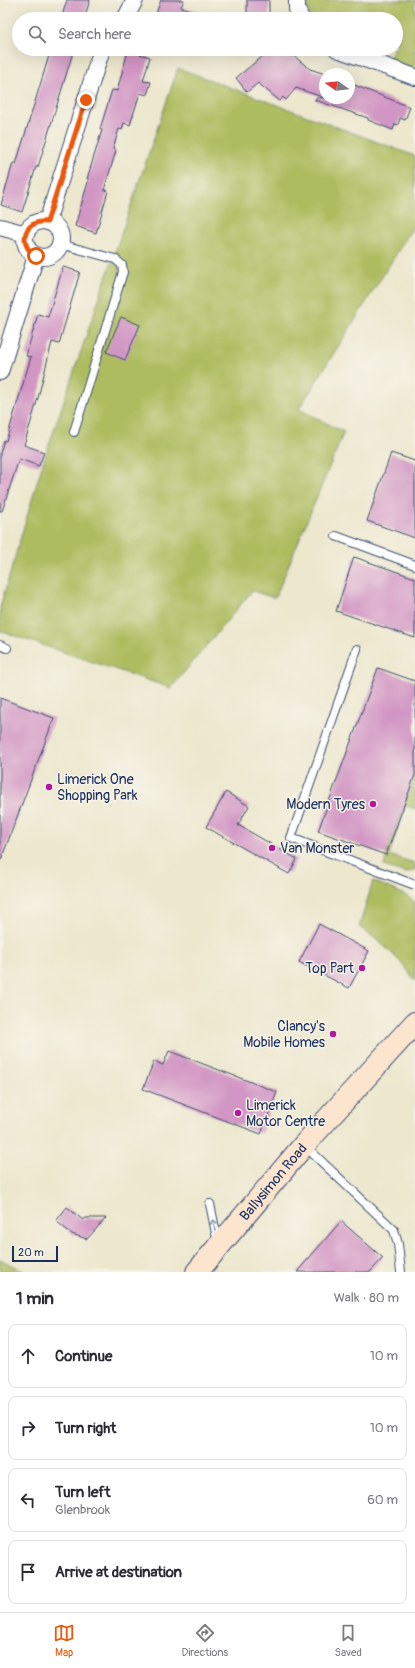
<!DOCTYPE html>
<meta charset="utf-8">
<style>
body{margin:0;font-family:Pangolin,sans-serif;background:#f7f7f7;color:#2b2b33}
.compass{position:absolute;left:319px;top:68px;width:36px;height:36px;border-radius:50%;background:#fff;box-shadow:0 4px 16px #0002;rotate:284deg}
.scale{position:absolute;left:12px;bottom:10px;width:46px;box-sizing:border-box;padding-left:4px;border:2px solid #1b2f5e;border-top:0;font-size:11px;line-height:14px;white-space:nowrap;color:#1b2f5e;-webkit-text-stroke:3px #f7f3e8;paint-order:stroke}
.stop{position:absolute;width:12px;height:12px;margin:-9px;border:3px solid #ea580c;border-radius:50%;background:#fff}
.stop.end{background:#ea580c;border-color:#fff;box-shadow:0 1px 4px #0008}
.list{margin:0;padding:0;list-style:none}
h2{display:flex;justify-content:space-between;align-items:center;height:52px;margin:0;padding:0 16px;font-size:17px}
h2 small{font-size:13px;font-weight:400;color:#7c7c81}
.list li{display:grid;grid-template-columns:26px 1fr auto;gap:12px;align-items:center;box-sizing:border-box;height:64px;margin:0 8px 8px;padding:0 8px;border:1px solid #e1e1e2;border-radius:8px}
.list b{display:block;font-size:15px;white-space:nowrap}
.list p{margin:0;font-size:13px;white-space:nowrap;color:#7c7c81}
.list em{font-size:13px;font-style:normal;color:#7c7c81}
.icon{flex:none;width:22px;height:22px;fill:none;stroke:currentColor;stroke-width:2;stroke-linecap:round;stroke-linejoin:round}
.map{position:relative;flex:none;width:415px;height:1272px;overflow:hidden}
.search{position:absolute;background:#fff;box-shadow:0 4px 16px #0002;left:12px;right:12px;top:12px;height:44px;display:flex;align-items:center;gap:10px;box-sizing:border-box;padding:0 14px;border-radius:22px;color:#7c7c81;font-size:15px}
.sheet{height:340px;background:#fff}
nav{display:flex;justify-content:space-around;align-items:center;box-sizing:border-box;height:56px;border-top:1px solid #e1e1e2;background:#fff;font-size:11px;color:#7c7c81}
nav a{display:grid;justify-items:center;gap:2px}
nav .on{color:#ea580c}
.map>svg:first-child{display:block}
.green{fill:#adbc5f;stroke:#64765e}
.building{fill:#d296c4}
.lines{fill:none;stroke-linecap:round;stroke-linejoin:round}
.service-casing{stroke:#3a4b6f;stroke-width:10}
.minor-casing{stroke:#3a4b6f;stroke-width:18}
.secondary-casing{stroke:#3a4b6f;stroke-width:24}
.service{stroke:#fff;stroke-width:8}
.minor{stroke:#fff;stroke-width:16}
.secondary{stroke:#fbe5cf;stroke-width:22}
.oneway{stroke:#8d97ae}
.route{stroke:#ea580c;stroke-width:5}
.poi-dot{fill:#b5179e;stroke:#f7f3e8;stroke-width:1.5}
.labels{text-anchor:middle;stroke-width:3;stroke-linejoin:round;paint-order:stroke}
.poi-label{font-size:14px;fill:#1b2f5e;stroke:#f7f3e8;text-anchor:start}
.street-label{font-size:14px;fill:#1b2f5e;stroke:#f7f3e8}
</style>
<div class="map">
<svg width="415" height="1272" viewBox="0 0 415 1272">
<rect width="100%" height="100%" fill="#f7f3e8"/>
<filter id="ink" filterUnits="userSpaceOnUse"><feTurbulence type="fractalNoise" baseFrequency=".025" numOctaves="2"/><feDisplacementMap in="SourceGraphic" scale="8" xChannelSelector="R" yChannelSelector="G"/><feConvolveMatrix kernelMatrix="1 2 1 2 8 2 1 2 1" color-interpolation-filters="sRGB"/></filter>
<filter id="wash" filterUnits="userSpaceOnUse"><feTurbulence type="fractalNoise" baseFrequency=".012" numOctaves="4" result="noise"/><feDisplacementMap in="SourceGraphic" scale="16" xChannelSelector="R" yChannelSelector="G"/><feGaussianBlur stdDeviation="0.9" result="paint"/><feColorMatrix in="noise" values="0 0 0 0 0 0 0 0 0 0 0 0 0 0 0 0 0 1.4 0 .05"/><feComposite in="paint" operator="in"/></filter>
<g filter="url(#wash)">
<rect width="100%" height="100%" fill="#ece7cd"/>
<g class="green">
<polygon points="306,0 415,0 415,70 389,60 393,49 396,49 396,19 310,19"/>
<polygon points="178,68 415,156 415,224 299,409 344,432 275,598 252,591 171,688 0,631 0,607 45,456"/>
<polygon points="415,776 415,809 405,806 389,855 415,863 415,870 406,873 384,866 388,849"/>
<path d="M 373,881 L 405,895 L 415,902 L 415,981 C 398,957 383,943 359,927 Z"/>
<polygon points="0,1259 25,1272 0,1272"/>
</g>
<g id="blocks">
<g class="building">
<polygon points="67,0 90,0 84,19 61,19"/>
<polygon points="161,0 184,0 181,7 211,17 211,19 154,19"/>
<rect x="247" y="0" width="22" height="16"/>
<polygon points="51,49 74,49 38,167 36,167 22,212 1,205 13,163 16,164"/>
<polygon points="260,49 285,49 310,69 325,74 325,98 296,88 286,100 283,97 280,101 258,83 247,92 236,78 263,56"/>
<polygon points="128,51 150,57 143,81 151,82 147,95 140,93 130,125 124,123 122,130 119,129 113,149 116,151 104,190 108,191 96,233 75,226 89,179 87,179 102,130 100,129 112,90 117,91"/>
<polygon points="349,83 410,107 405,120 400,118 398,125 395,124 393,130 368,120 368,118 315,100 316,98 349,98"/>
<polygon points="63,267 80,272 59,344 52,342 38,398 24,445 44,452 39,466 19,459 2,511 0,511 0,453 4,440 6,441 31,357 26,356 38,314 48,317"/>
<polygon points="121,317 140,325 125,360 106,352"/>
<polygon points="391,453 415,461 415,538 367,521"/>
<polygon points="354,557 415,578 415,638 336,611"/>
<polygon points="378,668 415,681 415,775 386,855 318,831"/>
<polygon points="0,698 54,718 1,860 0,860"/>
<polygon points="226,792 249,806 238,825 297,859 289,874 206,827"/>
<polygon points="319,924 369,951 349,988 299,962"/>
<polygon points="169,1051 277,1092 261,1134 143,1089 154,1061 163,1065"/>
<polygon points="67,1207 83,1220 86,1218 106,1218 87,1239 72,1234 56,1221"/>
<polygon points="341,1221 383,1258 370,1272 297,1272"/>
</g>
</g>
</g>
<g filter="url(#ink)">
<use href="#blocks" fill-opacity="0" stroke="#3a4b6f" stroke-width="1"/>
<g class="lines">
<g class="service-casing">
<g id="service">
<polyline points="60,244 115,259 122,265 123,272 74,432"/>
<polyline points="336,536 415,565"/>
<polyline points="0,645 7,648"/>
<polyline points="357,649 291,838 415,885"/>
<polyline points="305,1146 394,1230 398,1244 401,1272"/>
<polyline points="210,1204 218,1243"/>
</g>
</g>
<g class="minor-casing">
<g id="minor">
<polyline points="297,0 297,9 301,19"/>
<polyline points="125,19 135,0"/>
<polyline points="337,49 415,77"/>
<circle cx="43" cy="239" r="18"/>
<polyline points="47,222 102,49"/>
<polyline points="0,227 26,234"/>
<polyline points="0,372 36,256"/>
</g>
</g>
<g class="secondary-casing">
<g id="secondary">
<path id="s1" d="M 197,1272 L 304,1145 L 415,1023"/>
</g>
</g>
<use href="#service" class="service"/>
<use href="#minor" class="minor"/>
<use href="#secondary" class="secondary"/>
</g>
<defs><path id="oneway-shaft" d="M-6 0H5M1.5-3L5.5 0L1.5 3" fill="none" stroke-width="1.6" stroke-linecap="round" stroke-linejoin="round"/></defs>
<use class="oneway" href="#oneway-shaft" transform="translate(214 1225) rotate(-101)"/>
</g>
<g class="lines" filter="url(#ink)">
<path class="route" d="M 36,256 C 17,245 24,219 47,222 L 86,100"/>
</g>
<g class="poi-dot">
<circle cx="49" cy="787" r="4"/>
<circle cx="373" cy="804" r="4"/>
<circle cx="272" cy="848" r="4"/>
<circle cx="362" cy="968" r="4"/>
<circle cx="333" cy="1034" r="4"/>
<circle cx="238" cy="1113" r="4"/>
</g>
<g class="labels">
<g class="poi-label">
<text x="57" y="784">Limerick One<tspan x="57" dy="16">Shopping Park</tspan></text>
<text x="365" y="809" text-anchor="end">Modern Tyres</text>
<text x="280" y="853">Van Monster</text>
<text x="354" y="973" text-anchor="end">Top Part</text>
<text x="325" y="1031" text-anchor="end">Clancy's<tspan x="325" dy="16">Mobile Homes</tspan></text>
<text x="246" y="1110">Limerick<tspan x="246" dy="16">Motor Centre</tspan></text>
</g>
<g class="street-label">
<text dy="5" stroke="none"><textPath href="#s1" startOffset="118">Ballysimon Road</textPath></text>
</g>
</g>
</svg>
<svg class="compass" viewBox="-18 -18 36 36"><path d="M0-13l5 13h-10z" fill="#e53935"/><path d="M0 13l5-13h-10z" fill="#7c7c81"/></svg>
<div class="scale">20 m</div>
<div class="stop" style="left:36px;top:256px"></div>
<div class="stop end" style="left:86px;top:100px"></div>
<div class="search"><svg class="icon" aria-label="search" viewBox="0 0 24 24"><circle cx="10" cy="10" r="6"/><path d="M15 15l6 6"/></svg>Search here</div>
</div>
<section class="sheet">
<h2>1 min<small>Walk · 80 m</small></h2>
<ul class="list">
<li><svg class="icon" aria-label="ahead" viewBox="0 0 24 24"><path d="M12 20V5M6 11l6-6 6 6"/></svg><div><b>Continue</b></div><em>10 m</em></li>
<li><svg class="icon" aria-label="right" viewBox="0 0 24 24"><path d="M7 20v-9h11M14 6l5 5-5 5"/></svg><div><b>Turn right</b></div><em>10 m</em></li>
<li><svg class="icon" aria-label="left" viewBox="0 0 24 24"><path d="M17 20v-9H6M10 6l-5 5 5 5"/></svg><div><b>Turn left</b><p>Glenbrook</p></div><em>60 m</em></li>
<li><svg class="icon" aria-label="arrive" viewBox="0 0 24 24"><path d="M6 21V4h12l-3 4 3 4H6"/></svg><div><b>Arrive at destination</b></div></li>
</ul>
</section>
<nav>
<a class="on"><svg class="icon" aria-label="map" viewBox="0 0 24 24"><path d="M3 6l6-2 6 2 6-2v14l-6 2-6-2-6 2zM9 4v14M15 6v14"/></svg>Map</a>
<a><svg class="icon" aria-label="directions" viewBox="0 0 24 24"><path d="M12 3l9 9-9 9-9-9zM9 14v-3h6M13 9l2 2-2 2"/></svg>Directions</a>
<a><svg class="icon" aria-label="saved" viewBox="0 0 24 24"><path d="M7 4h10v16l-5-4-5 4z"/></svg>Saved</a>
</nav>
